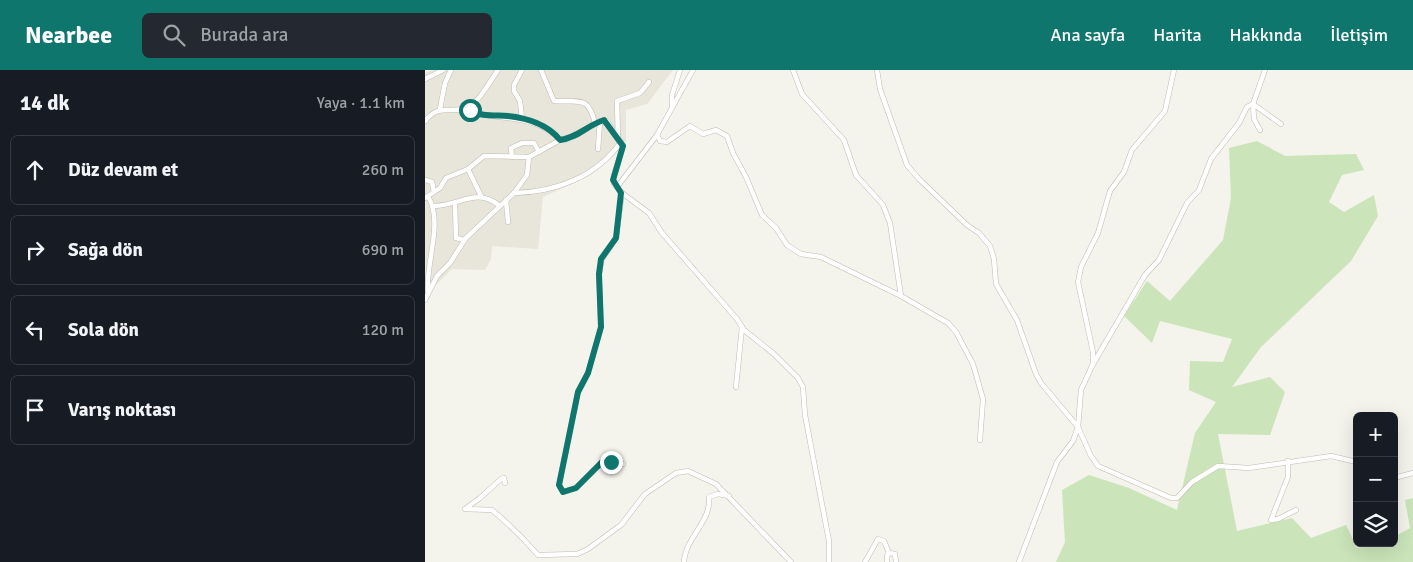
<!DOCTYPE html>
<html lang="tr">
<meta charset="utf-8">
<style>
body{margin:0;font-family:Signika,sans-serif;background:#242831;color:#f1f3f6}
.controls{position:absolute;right:15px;bottom:15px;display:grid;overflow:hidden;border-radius:8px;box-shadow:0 5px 20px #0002}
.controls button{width:45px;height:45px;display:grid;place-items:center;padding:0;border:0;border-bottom:1px solid #363941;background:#171b24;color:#f1f3f6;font:25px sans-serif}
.stop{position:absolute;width:15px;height:15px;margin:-11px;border:4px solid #0f766e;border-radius:50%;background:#fff}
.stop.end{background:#0f766e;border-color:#fff;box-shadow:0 1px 5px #0008}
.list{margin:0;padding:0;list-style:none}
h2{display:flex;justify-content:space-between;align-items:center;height:65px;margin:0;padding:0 20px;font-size:21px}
h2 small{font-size:16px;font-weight:400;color:#9ea1a6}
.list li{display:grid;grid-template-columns:32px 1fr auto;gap:15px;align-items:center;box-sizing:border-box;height:70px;margin:0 10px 10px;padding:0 10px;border:1px solid #363941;border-radius:8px}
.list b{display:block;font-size:19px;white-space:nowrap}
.list em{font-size:16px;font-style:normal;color:#9ea1a6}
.icon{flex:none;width:28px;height:28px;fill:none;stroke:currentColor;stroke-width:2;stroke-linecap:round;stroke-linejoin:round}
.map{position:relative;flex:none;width:988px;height:492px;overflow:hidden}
header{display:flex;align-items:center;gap:30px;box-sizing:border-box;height:70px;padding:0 25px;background:#0f766e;color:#fff}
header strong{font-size:24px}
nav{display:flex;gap:28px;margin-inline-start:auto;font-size:18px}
.search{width:350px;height:45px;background:#242831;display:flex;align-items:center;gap:12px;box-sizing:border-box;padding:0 18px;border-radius:8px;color:#9ea1a6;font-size:19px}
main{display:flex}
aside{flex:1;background:#171b24}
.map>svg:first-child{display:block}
.residential{fill:#e8e5da}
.green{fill:#cbe4b9}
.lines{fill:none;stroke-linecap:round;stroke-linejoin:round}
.minor-casing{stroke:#bfbcaf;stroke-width:5.5}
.minor{stroke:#fff;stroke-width:4.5}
.route{stroke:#0f766e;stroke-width:6}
</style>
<header>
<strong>Nearbee</strong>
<div class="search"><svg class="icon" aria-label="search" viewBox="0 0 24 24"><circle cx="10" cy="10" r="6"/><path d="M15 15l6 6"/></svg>Burada ara</div>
<nav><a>Ana sayfa</a><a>Harita</a><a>Hakkında</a><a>İletişim</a></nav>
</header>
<main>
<aside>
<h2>14 dk<small>Yaya · 1.1 km</small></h2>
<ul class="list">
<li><svg class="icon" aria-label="ahead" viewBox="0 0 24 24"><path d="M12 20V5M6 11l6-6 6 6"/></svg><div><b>Düz devam et</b></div><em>260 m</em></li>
<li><svg class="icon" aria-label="right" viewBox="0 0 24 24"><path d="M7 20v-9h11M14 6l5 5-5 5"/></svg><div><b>Sağa dön</b></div><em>690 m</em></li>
<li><svg class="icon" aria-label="left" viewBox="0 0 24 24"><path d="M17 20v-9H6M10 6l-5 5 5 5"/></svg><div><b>Sola dön</b></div><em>120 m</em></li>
<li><svg class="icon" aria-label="arrive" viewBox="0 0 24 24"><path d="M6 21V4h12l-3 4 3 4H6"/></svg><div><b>Varış noktası</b></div></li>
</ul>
</aside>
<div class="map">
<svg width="988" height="492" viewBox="0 0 988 492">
<rect width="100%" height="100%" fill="#f4f3ec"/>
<polygon class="residential" points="7,0 248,0 222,34 201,40 201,75 166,105 118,127 113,179 67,176 66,189 60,200 27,199 0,226 0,3"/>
<polygon class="green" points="832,71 860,86 931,84 939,100 917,105 904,132 919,142 949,125 953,146 926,191 836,277 807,317 845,307 860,322 845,365 793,364 812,461 867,448 886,468 921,455 932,478 951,473 969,473 969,467 985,458 980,430 988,428 988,492 631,492 640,472 637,420 664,405 704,418 752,440 770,363 791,332 764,320 765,291 798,292 807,269 735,251 727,273 699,246 722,211 745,231 798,170 806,128 804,78"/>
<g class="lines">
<g class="minor-casing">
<g id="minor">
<polyline points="97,0 89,15 89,21 95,31 97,49"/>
<path d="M 116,0 L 129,31 C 153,33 163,24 170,53"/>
<polyline points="368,0 377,24 419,70 431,105 458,135 465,153 476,226"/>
<polyline points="452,0 455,19 482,95 494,109 542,155 554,163 565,176 569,189 571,214 592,250 611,304 616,313 653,357 666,386 673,396 746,428 752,428 767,412 793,396 824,398 906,386 932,392"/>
<polyline points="840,0 828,34 856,54"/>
<polyline points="0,9 18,0"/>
<polyline points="828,34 829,49 835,60"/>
<polyline points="247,35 247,25 255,0"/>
<path d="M 43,37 C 58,54 109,39 135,70"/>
<polyline points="15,39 20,13 26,0"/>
<path d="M 0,51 C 15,32 27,45 43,37 C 56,30 65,11 73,0"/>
<polyline points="232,65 235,71 242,72 265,56 278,64 291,60 302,66 308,83 321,107 337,145 351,158 362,175 376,184 396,187 476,226 523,253 531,262 548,294 558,329 555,370"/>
<polyline points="193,69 192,31 215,23 224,12"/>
<polyline points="173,79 175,51"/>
<polyline points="87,87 86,78 97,73 109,73 114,82"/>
<polyline points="43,99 56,126"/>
<polyline points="0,110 7,112 9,122"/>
<polyline points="192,117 232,65 268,0"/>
<path d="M 89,123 C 131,122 171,107 196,72"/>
<polyline points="197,123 191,168 177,189 174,204 176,257 163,303 153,321 134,415 138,422 151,418 177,392 198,394"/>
<path d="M 3,126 C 19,154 0,192 3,223"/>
<polyline points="0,128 15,118 21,108 43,99 59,86 104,87 135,70 152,65 170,53 182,51 198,76 189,105 189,114 197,123 224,143 237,163 312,249 319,260 349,284 373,308 378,317 380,345 404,471 404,492"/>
<polyline points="81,130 83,152"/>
<polyline points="30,133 31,168 39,170"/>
<path d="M 9,136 C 37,135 51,117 75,136"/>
<polyline points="0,230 12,206 25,193 41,168 89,123 102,105 104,87"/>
<polyline points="668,294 720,205 734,190 762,133 774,120 786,89 814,53 822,37 828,34"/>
<polyline points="311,317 317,257"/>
<polyline points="863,391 863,407 846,450 853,449 871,440"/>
<polyline points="969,408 988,403"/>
<path d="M 80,413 L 79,408 L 76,409 L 55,428 L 40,439 L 67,440 C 84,454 99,469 113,485 L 152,484 L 163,479 L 196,455 L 220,424 L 251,403 L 263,401 L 291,414 L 366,492"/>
<path d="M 259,492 C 260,468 287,451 284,427 L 293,424 L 304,426"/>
<polyline points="440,492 453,469 459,471 464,483"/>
<polyline points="462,492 462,486 464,483 470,484 471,492"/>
<polyline points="594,492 632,392 648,371 653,357 656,320 668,294 668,282 653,212 656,197 673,163 685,121 699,102 707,80 740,41 749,0"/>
</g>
</g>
<use href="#minor" class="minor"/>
</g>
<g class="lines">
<path class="route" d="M 45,40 C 55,47 71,45 83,46 C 102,48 123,55 135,70 C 152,68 163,55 179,50 L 198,76 L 188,110 L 196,123 L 191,168 L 176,189 L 174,204 L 176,257 L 163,303 L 153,322 L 134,415 L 138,422 L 151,418 L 177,392 L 186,392"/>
</g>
</svg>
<div class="controls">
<button>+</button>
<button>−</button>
<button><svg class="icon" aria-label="layers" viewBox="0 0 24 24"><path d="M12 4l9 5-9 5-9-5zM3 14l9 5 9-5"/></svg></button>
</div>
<div class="stop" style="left:45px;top:40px"></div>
<div class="stop end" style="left:186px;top:392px"></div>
</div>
</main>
